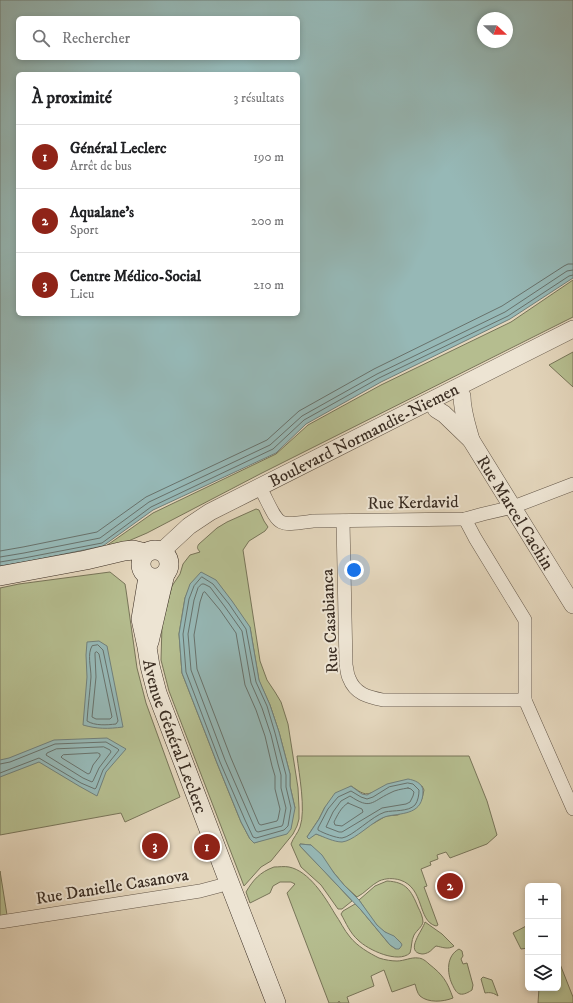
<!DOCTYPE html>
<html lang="fr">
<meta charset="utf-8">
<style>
body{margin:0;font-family:"IM FELL DW Pica",serif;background:#f6f6f6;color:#202124}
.controls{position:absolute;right:12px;bottom:12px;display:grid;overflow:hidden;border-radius:6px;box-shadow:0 2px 6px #0003}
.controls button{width:36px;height:36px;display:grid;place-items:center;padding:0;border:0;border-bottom:1px solid #e0e0e0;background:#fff;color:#202124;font:20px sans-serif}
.compass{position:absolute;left:477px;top:12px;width:36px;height:36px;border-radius:50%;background:#fff;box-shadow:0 2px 6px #0003;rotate:111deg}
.you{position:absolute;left:354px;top:570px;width:14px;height:14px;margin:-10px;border:3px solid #fff;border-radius:50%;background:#1a73e8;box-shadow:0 0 0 6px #1a73e833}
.badge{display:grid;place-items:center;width:26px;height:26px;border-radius:50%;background:#8f2418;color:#fff;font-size:13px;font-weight:700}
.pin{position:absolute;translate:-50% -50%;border:2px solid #fff;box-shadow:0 1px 4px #0006}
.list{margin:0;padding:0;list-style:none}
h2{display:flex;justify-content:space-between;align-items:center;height:52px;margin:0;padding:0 16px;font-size:17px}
h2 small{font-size:13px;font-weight:400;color:#757577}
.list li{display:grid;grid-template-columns:26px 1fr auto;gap:12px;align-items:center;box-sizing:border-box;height:64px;padding:0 16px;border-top:1px solid #e0e0e0}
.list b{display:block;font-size:15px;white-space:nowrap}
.list p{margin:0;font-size:13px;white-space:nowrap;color:#757577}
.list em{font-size:13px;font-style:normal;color:#757577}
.icon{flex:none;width:22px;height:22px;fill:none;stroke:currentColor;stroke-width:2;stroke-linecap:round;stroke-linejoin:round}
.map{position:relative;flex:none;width:573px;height:1003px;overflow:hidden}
.search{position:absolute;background:#fff;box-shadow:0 2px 6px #0003;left:16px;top:16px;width:284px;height:44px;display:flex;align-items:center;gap:10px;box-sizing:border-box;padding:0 14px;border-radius:6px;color:#757577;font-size:15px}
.panel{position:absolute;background:#fff;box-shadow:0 2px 6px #0003;left:16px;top:72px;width:284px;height:244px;border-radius:6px}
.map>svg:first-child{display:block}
.green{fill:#b5bd8f;stroke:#787559;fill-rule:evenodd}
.water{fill:#96b8b6;stroke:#71807b;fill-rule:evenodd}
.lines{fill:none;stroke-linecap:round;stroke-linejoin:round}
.shore{stroke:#68726c;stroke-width:1}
.minor-casing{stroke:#645749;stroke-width:14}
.tertiary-casing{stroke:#645749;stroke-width:18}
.secondary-casing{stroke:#3a2d23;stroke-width:20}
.minor{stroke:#ede4d3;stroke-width:13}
.tertiary{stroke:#ede4d3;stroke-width:17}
.secondary{stroke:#ede4d3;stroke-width:19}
.labels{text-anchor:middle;stroke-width:4;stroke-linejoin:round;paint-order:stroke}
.street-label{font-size:17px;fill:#3a2d23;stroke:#ede4d3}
</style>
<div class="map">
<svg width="573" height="1003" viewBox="0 0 573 1003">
<rect width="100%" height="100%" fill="#e3d5bb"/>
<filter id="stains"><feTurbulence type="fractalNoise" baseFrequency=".005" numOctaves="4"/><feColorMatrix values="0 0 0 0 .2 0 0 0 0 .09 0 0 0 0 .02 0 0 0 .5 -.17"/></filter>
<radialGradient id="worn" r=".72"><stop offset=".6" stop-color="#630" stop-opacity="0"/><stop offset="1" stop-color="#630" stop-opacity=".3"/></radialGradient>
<g class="green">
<polygon points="573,280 573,317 260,474 147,533 119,545 106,546 153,513 276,454 308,425 381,385 511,322"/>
<polygon points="573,352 573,387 549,365"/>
<path d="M 256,509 L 259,510 L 264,521 L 268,527 L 265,531 L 249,541 L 243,550 L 260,661 L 267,680 L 275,692 L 281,702 L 288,724 L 298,788 L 299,808 L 299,819 L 297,826 L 293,834 L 271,861 L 261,867 L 244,886 L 169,691 L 161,660 L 162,625 L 172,586 L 180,574 L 183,564 L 190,555 L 200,552 C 198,549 196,548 199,544 L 217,528 L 227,522 ZM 191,584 L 250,627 L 259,681 L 270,705 L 279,732 L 290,774 L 290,786 L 295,808 L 265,839 L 254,843 L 250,839 L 241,822 L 217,763 L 182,673 L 179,634 L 185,598 Z"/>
<polygon points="110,572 125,584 126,590 137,668 146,703 180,797 125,822 121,813 0,835 0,588 19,584"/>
<path d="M 297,756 L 469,756 L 487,801 L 497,835 L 487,844 L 450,858 L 446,852 L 437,855 L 438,859 L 430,862 L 431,865 L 421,869 L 427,886 L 424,887 L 438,925 L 436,926 C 417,921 425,888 400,880 C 393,878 386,878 379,881 C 371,885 365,893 357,897 L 344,885 L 311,845 L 300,844 L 300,846 L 326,873 L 352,901 L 342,909 L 338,909 L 321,885 L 301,867 L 291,844 C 293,838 298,833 300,827 C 306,810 299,774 297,756 ZM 351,786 C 358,790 363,796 371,793 L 422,786 L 424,790 L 422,799 L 398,815 L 386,816 L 374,823 L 325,837 L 316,834 L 307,837 L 319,819 L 325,807 Z"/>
<path d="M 274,867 C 279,867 284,866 289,867 C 309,871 325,897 335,914 C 340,921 344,930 350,937 C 357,946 369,953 379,958 C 385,960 392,961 397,961 C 404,961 411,957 418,958 C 422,958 426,961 429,964 C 443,975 447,981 453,998 C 443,1002 428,1003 420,996 C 417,993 416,987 415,984 L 392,992 L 384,970 L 371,976 L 374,986 L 347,997 L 349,1003 L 340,1003 L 339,1001 L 338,1003 L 329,1003 L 287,893 L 295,884 L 291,882 L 280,882 L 273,886 L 270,893 L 250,903 L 246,892 C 253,880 260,872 274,867 Z"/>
<polygon points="0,871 7,915 0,916"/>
<path d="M 387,881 C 406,882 411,890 418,907 C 420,911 423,917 423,922 C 422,927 417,930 414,935 C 411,941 412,947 410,953 C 398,964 368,950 358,940 C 350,933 346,923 341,914 L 343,911 L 355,904 L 361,910 L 390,945 L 396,949 L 401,943 C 395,936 392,937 385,932 C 374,926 367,911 359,900 L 375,886 Z"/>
<path d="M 425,922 L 442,934 L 454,946 C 448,950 442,947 436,946 C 433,948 431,951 429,952 C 427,953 425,954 422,954 C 404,952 423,930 425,922 Z"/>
<polygon points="528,925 528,948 521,949 513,933"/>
<path d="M 459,949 L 462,951 L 463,956 L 461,959 L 463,964 L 467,963 L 473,985 L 472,990 C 469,992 464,995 460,994 C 456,993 454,988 452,984 C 447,973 446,956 459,949 Z"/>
<polygon points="558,959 573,997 573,1003 538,1003 539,988 558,988"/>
<path d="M 483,977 L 492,980 L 498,996 C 494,993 490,992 485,993 L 481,979 Z"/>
</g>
<g class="water">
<path d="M 0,0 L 573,0 L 573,278 L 510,319 L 381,382 L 306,424 L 276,453 L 153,510 L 103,546 L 25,562 L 0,566 ZM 18,18 L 298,18 L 298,58 L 18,58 ZM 483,18 L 507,18 L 507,42 L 483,42 ZM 18,74 L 298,74 L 298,314 L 18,314 Z"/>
<polygon points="201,572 216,580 232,601 250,627 259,680 270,705 279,732 290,774 290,786 295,808 291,829 287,834 254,843 250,839 241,822 217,763 182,673 179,634 185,598 190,584"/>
<path d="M 99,641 L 107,646 L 123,727 C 108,729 97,729 83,725 L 87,677 L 86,655 L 87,642 Z"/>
<polygon points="107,738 126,749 106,772 97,796 79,786 39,762 0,777 0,760 9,758 54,740"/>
<path d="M 408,779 C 414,780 423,783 423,791 C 423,814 404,813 388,816 C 383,817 378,820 374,823 C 366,828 352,841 342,842 C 334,842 324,837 316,834 L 309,839 L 307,837 L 319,819 L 325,807 L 335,793 L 351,786 L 362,794 L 367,795 L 387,784 Z"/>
<polygon points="300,844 311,845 322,855 334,873 344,885 359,900 377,925 385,932 394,936 401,943 402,945 400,948 399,949 396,949 390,945 361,910 300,846"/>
</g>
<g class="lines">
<g class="shore">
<polyline points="0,551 23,547 97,532 146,497 267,440 299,411 374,369 502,306 564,266 568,264 573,264"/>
<polyline points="0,557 24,553 100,538 149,502 270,445 302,416 377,374 505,312 567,271 573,270"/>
<polyline points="0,562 24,558 102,543 151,507 273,449 304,420 379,378 508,316 569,276 573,275"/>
<polygon points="202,577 213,584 229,604 246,629 256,682 267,706 275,733 286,775 286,787 291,808 288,826 284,830 256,838 253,837 245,820 220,762 186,672 183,634 189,599 194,586"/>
<polygon points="202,584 204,584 210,587 225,607 242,631 251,683 262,708 271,735 278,764 281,775 281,788 286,808 283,824 282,826 258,832 256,831 225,760 191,670 188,634 194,600 198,588"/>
<polygon points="205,592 220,610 236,633 245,685 256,710 265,736 272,766 275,776 275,789 280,809 278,819 277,821 261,825 259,824 231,758 197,669 194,635 200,602 203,593"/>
<path d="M 98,645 L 103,650 L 118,721 L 116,724 C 107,725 95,726 87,721 C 88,706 90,691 91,677 C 91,667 87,654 92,646 Z"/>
<polygon points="97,652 99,654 112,717 110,719 96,719 92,717 96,677 95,655 95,653"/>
<polygon points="104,747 110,750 111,752 99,768 93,781 92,782 83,778 46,755 47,753 56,749"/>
<polygon points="98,753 100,754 100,756 93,765 90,773 88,774 62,758 61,757 63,755"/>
<polyline points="0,764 10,762 55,744 106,742 118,749 119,750 103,770 96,788 95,789 81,783 39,758 0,773"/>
<path d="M 408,783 L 413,784 L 419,790 C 419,795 418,801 415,805 C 408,812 394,810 385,812 C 372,816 352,837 342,838 C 336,838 323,833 318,830 L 318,828 L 328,809 L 338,797 L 351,791 L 361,797 L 367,799 L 373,797 L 389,787 Z"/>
<path d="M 408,788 L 411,789 L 414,792 L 413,796 L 410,802 L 406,804 L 382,808 L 342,832 L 339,832 L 326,827 L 333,812 L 341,801 L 350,796 C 371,810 371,802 390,793 C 395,790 402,789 408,788 Z"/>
<path d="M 348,803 L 362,809 L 363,812 L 342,826 L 335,825 L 334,822 C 337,816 341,807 348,803 Z"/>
</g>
<g class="minor-casing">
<g id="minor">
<path d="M 264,495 C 280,527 277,526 313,521 L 465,519 L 483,514 L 513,507 L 573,484"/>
<polyline points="465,519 475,538 525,620 525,700 573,809"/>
<path d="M 343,521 L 346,665 C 347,669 347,674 349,678 C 355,694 368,697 383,700 L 525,700"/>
<polyline points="0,922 200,891 219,886 229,882"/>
</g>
</g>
<g class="tertiary-casing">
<g id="tertiary">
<path d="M 462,396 C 462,411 467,425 471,440"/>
<path id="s1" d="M 436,409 L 444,414 L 471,440 L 573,605"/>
<path id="s2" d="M 162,551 L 189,526 L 210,512 L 573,329"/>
</g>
</g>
<g class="secondary-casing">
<g id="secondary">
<circle cx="155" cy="564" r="14"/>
<polyline points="0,576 86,560 124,551 133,550 145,553"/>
<path id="s3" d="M 148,577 L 141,619 L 147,647 L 150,666 L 157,693 L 229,882 L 276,1003"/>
<polyline points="149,642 161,590 165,574"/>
</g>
</g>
<use href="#minor" class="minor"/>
<use href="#tertiary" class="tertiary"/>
<use href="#secondary" class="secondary"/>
</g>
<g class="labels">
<g class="street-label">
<text dy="6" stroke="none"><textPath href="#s2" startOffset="234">Boulevard Normandie-Niemen</textPath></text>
<text transform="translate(413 502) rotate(-1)" y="6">Rue Kerdavid</text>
<text dy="6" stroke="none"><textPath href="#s1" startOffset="132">Rue Marcel Cachin</textPath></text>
<text transform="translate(329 621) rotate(-93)" y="6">Rue Casabianca</text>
<text dy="6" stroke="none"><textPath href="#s3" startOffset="165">Avenue Général Leclerc</textPath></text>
<text transform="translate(112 886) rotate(-9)" y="6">Rue Danielle Casanova</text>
</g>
</g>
<rect width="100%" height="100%" filter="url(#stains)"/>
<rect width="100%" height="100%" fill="url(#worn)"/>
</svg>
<div class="controls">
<button>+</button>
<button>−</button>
<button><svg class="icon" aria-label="layers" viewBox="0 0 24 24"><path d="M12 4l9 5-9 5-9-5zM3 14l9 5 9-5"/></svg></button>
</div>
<svg class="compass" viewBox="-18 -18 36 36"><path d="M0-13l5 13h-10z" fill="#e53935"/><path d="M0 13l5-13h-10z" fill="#757577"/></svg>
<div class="you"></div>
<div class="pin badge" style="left:207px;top:847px">1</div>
<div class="pin badge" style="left:450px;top:886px">2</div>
<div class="pin badge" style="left:155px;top:846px">3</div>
<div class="search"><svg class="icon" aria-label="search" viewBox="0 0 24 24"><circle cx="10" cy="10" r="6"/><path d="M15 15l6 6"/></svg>Rechercher</div>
<section class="panel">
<h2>À proximité<small>3 résultats</small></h2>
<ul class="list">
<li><span class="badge">1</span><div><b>Général Leclerc</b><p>Arrêt de bus</p></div><em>190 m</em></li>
<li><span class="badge">2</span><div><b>Aqualane's</b><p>Sport</p></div><em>200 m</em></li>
<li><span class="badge">3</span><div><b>Centre Médico-Social</b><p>Lieu</p></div><em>210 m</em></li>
</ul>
</section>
</div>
